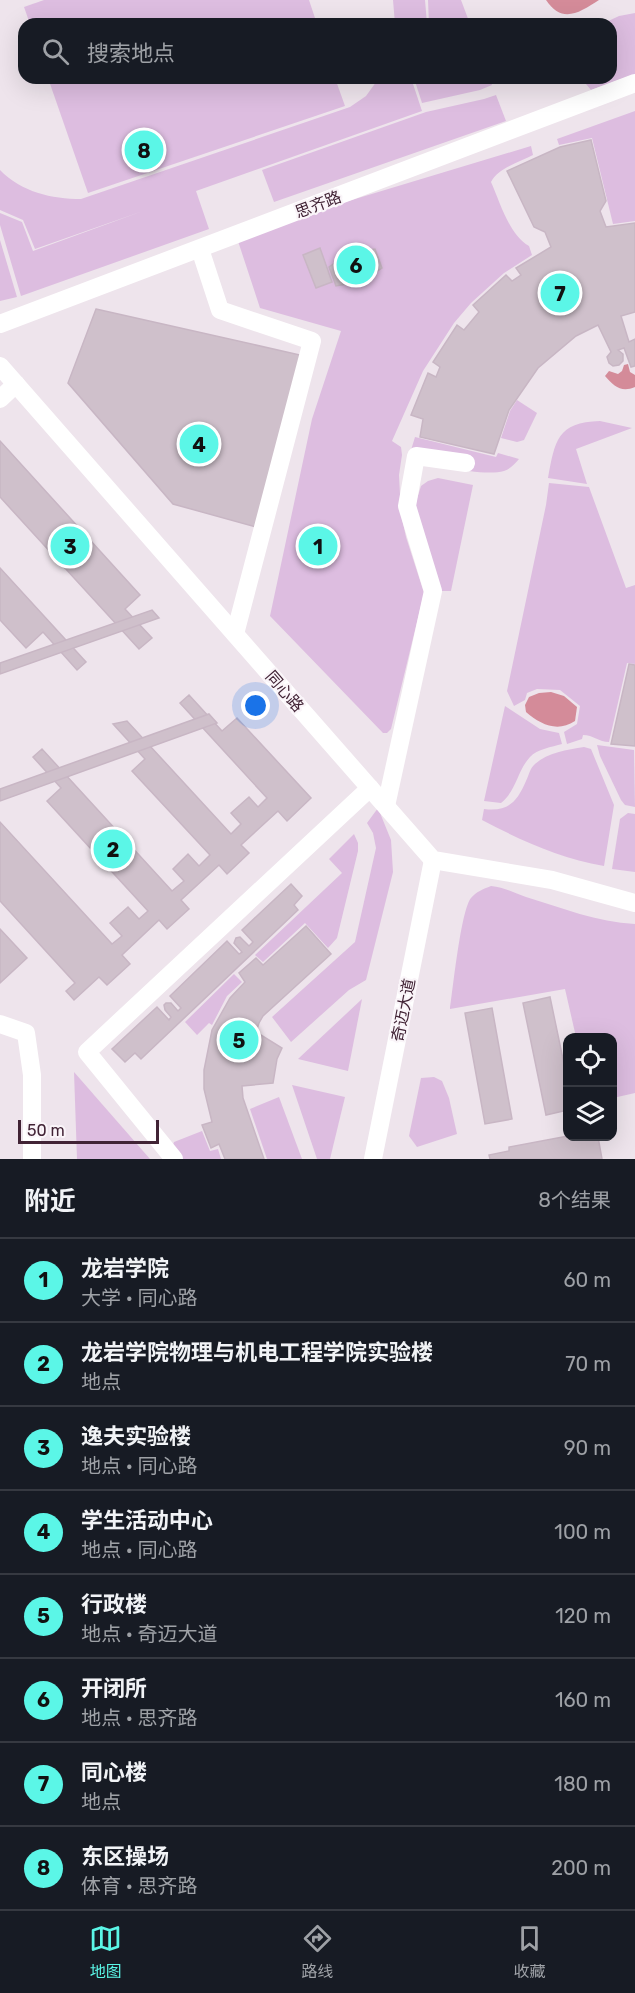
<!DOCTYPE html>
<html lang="zh">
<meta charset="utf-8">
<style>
body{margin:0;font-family:Rubik,"Noto Sans SC",sans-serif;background:#242831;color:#f1f3f6}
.controls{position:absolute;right:18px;bottom:18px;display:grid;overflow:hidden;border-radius:12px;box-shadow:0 6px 24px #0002}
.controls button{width:54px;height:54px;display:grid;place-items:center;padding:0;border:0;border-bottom:2px solid #363941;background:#171b24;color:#f1f3f6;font:30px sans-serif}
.scale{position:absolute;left:18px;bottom:15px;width:141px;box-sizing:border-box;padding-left:6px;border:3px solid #412335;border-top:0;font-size:16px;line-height:21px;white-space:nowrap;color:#412335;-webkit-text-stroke:4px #faf5f9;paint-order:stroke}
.you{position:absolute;left:256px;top:706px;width:21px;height:21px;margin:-15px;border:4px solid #fff;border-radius:50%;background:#1a73e8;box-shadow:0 0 0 9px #1a73e833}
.badge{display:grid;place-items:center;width:39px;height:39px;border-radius:50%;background:#5bf6e7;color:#111;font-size:20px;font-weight:700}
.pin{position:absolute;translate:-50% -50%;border:3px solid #fff;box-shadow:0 2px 6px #0006}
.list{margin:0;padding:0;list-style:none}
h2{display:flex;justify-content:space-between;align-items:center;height:78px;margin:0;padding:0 24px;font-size:26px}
h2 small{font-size:20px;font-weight:400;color:#9ea1a6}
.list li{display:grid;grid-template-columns:39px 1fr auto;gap:18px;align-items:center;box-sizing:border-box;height:84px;padding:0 24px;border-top:2px solid #363941}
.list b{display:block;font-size:22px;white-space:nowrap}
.list p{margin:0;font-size:20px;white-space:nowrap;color:#9ea1a6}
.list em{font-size:20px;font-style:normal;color:#9ea1a6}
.icon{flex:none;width:33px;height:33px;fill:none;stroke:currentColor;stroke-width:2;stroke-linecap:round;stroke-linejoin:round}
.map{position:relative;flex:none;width:635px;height:1159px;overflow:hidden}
.search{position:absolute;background:#171b24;box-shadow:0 6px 24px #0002;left:18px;right:18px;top:18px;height:66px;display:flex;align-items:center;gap:15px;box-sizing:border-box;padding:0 21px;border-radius:18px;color:#9ea1a6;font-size:22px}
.sheet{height:750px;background:#171b24}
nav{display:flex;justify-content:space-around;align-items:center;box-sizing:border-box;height:84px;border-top:2px solid #363941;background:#171b24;font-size:16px;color:#9ea1a6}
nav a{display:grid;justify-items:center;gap:3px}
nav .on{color:#5bf6e7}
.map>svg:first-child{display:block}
.green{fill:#ddbde0}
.water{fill:#d48b99}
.building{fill:#cfc0cb;stroke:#c8b6c4;stroke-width:1.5}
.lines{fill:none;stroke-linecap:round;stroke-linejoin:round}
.minor{stroke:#fff;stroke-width:18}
.labels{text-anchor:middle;stroke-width:4.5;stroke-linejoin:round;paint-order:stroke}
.street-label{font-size:16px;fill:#412335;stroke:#faf5f9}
</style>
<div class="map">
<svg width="635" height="1159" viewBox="0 0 635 1159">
<rect width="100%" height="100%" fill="#eee4ec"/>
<g class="green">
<polygon points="44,0 309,0 317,24 30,24 24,7"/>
<polygon points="393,0 425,0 427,24 395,24"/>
<polygon points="428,0 461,0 470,24 429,24"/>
<polygon points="635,13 635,74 591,90 581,78 611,78 611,24 602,24 619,16"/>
<polygon points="48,78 335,78 345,106 88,193"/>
<path d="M 379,78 L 411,78 L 422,111 L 196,191 L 209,229 L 21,296 L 0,225 L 0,213 L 22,222 L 33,251 L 143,211 L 35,249 L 23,220 L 0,210 L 0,170 C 21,192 52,199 81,199 L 350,107 L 366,96 Z"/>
<polygon points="414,78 489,78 492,85 480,90 422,103"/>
<polygon points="496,95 506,121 274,202 262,170 426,112 484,99"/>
<polygon points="635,111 635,221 613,224 592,138 559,145 557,139"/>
<path d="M 531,146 L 533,155 C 520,162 498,168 491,182 C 500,202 509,235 529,246 L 532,255 L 504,273 L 471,303 L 454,323 L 423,371 L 392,441 L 401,447 L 402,455 L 399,475 L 401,514 L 406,537 L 424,593 L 391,729 L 387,733 L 383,733 L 270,616 L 312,419 L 341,331 L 260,308 L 236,235 Z"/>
<polygon points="0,240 17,297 0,301"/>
<polygon points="517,400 537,413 524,440 517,442 501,438 510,411"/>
<path d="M 600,421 L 632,428 L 576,449 L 587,484 L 548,478 C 555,441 557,422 600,421 Z"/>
<path d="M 415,437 L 496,457 L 498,453 L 519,459 C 515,464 510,469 504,471 C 483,477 431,464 408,460 Z"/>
<polygon points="438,478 473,485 451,591 437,591 415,505 421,486 428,481"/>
<path d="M 549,483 L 589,487 L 626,588 L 635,585 L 635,664 L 627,663 L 609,742 C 599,742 593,735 583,735 L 582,739 L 567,744 L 564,732 L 577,724 L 580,706 L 560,690 L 537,689 L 527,693 L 525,700 L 514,706 L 507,691 L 546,505 Z"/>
<path d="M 505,706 L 540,729 L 559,733 L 562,744 C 552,747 537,749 530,757 C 517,771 517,790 501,803 L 484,801 Z"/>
<polygon points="597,745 634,750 635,807 625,805 621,800 600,756"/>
<path d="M 584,747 L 591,749 L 614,805 L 604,866 C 560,858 522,841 482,820 L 484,809 C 508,812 517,802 526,781 C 529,775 530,768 535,764 C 548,752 567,750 584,747 Z"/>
<polygon points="378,808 391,840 393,872 366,980 349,990 291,1042 272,1017 355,942 376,848 373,833 367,823"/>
<polygon points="628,813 635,814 635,872 612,869 620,819"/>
<polygon points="354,834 358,843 358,851 337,938 328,948 305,923 263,962 255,955 342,873 329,859"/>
<path d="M 491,886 C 504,887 514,893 526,897 C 562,908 597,922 635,924 L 635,1093 L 613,1098 L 612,1038 L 576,1037 L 565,989 L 450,1009 C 453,989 461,910 471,898 C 476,892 483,889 491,886 Z"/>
<polygon points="234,974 242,982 227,996 212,1025 209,1023 197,1035 185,1022"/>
<polygon points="362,999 348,1071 298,1059"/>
<polygon points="74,1072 150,1159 77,1159"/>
<polygon points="434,1077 442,1081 449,1098 457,1134 417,1147 409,1136 421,1078"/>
<polygon points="292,1085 345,1097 330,1159 317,1159"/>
<polygon points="279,1097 302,1159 267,1159 250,1109"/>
<polygon points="202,1131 210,1151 218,1149 221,1159 179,1159 172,1148 174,1142"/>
</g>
<g class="water">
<path d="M 546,0 L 599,0 C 579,13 562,24 546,0 Z"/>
<path d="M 628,364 L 630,372 L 635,375 L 635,387 C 621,393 614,386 605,376 L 609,371 L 618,374 L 622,371 L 624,365 Z"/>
<path d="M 551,692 L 564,696 L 577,707 L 575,721 C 557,733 540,724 526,712 L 525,705 L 529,697 L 539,693 Z"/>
</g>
<g class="building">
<polygon points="591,140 606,201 600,211 606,227 635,223 635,312 621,316 629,342 635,339 635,366 631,367 624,348 618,350 623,354 623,361 619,365 613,366 609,363 607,357 611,352 598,325 576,336 538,368 509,410 494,454 420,437 423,419 411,415 428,373 436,377 440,367 433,362 457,325 464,330 479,312 473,305 506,275 512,281 521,275 516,268 551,247 545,232 534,227 507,171 560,147"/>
<polygon points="320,248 332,282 316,288 303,255"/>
<polygon points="375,249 382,268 363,281 336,286 329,267 345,256 355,252"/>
<polygon points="96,309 300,355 256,527 173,504 68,383"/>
<polygon points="0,441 140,595 125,609 152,638 139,649 0,497"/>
<polygon points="0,568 86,662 77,670 43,632 26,648 0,620"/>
<polygon points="152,610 159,618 0,674 0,663"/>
<polygon points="629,664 635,665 635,746 611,744"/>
<polygon points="189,695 222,731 237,718 311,798 287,821 278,811 241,845 249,853 227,874 219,865 181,900 189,909 167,929 159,920 122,955 130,964 107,985 99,977 74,1000 66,991 75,983 0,901 0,822 112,944 122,936 110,923 128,907 139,919 148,911 47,801 61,788 33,757 42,749 172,891 184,881 173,869 188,854 199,866 210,855 132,771 145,759 113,724 127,721 231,834 241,824 231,813 249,797 258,807 267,798 180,703"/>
<polygon points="209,714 217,723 0,801 0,789"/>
<polygon points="291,884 302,896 294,905 298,910 141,1059 135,1053 125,1062 112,1049 157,1007 169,1020 171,1017 165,1010 164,1005 166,1003 171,1003 178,1011 181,1008 170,996 227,941 239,954 242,952 234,943 236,938 240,937 249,946 253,942 242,930"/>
<polygon points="306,926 331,954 263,1016 259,1023 256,1032 282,1048 277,1059 273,1083 242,1086 243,1098 264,1159 225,1159 219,1144 211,1148 202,1125 212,1122 204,1089 204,1070 212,1030 230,998 245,982 239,973 256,958 263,965"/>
<polygon points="0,929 27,958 0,983"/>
<polygon points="550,997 568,1083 568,1110 546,1115 523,1003"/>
<polygon points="492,1008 512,1119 485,1124 465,1013"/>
<polygon points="568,1136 582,1136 583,1140 598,1137 602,1159 490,1159 489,1155 509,1151 509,1147"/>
</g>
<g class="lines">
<g class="minor">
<polyline points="200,249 220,310 312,341 235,634"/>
<polyline points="0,324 635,83"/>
<polyline points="0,366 433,860 552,880 635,903"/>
<polyline points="0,399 16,384"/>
<polyline points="386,806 433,591 407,506 416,456 466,463"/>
<polyline points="0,1024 26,1033 32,1075 32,1159"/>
<polyline points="174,1159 87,1052 370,788"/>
<polyline points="373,1159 433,860"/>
</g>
</g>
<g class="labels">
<g class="street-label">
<text transform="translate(318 204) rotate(-21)" y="6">思齐路</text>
<text transform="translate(285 691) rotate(49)" y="6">同心路</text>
<text transform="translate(403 1010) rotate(-79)" y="6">奇迈大道</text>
</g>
</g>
</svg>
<div class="controls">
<button><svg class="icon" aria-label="locate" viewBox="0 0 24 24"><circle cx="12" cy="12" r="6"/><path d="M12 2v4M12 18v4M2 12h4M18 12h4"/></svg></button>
<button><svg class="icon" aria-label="layers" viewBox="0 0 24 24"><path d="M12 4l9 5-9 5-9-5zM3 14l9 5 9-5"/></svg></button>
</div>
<div class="scale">50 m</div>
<div class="you"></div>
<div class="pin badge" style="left:318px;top:546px">1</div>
<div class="pin badge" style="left:113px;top:849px">2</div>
<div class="pin badge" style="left:70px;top:546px">3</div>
<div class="pin badge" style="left:199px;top:444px">4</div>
<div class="pin badge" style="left:239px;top:1040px">5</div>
<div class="pin badge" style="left:356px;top:265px">6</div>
<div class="pin badge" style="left:560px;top:293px">7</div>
<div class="pin badge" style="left:144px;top:150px">8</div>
<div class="search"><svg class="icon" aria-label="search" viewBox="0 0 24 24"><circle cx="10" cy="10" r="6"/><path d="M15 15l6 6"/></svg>搜索地点</div>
</div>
<section class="sheet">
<h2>附近<small>8个结果</small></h2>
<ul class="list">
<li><span class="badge">1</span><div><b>龙岩学院</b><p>大学 · 同心路</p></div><em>60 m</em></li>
<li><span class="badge">2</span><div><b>龙岩学院物理与机电工程学院实验楼</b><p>地点</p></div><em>70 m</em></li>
<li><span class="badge">3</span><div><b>逸夫实验楼</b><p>地点 · 同心路</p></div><em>90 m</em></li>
<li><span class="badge">4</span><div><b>学生活动中心</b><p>地点 · 同心路</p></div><em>100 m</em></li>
<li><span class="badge">5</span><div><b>行政楼</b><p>地点 · 奇迈大道</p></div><em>120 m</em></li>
<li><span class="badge">6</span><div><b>开闭所</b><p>地点 · 思齐路</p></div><em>160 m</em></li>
<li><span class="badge">7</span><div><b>同心楼</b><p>地点</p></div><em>180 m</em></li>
<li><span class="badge">8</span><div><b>东区操场</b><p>体育 · 思齐路</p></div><em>200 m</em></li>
</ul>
</section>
<nav>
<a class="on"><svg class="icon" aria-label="map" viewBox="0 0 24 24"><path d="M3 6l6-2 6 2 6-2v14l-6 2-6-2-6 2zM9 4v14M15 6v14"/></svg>地图</a>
<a><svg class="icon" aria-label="directions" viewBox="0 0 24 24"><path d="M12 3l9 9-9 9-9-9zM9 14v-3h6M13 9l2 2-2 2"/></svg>路线</a>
<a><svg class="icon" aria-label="saved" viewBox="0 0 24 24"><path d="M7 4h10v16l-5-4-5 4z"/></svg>收藏</a>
</nav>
